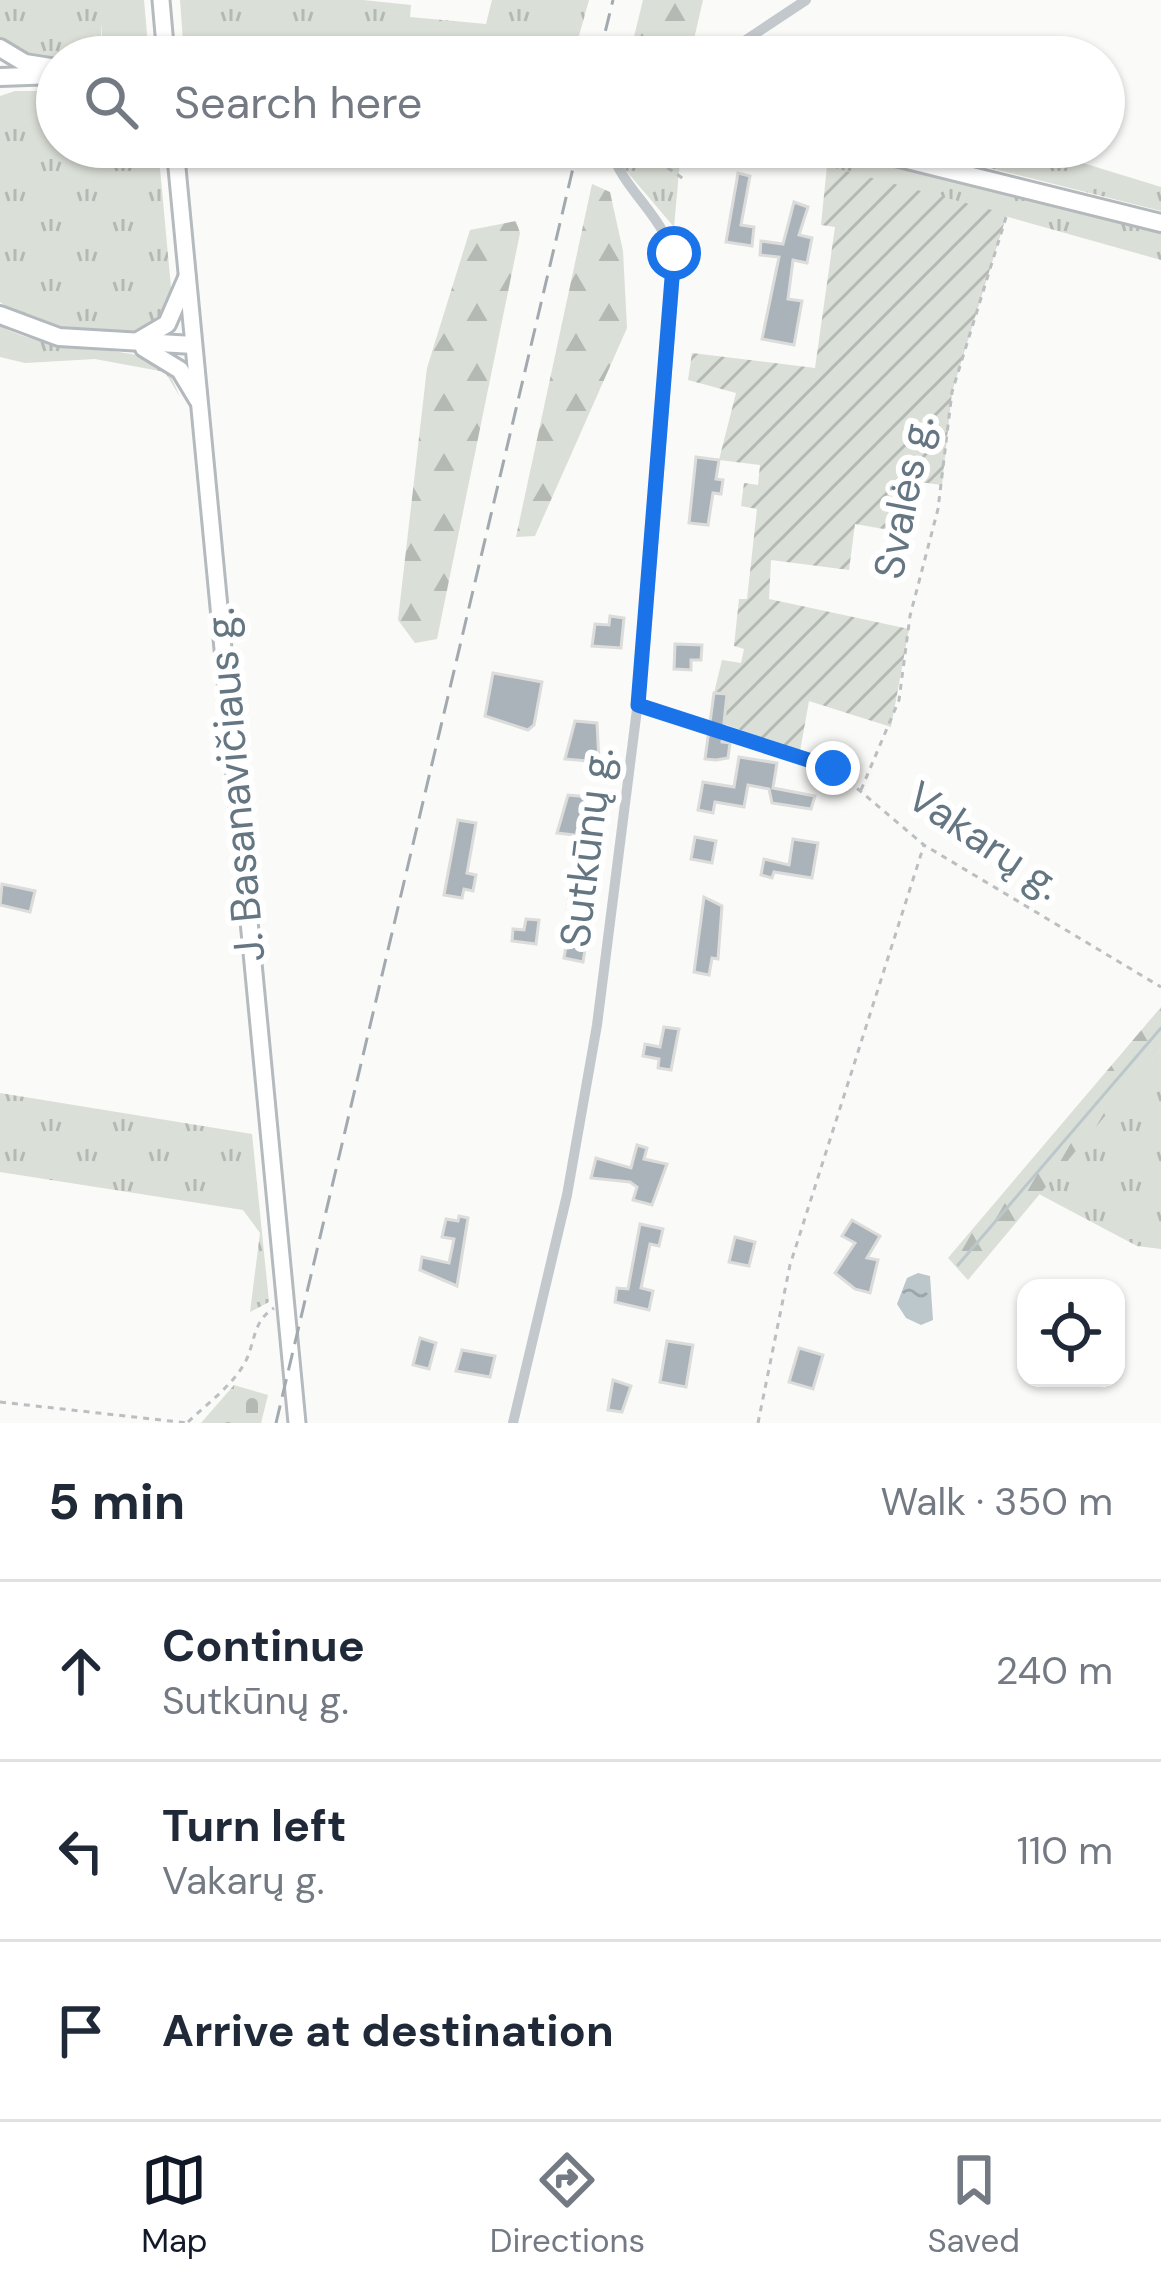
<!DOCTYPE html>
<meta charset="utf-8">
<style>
body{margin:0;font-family:"DM Sans",sans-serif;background:#f6f6f7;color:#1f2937}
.controls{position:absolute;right:36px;bottom:36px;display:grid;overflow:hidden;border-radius:24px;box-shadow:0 3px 9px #0004}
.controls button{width:108px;height:108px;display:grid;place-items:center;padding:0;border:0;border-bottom:3px solid #e0e1e3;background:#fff;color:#1f2937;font:60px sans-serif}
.stop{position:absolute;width:36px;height:36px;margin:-27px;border:9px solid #1a73e8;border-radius:50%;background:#fff}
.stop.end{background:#1a73e8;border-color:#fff;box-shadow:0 3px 12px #0008}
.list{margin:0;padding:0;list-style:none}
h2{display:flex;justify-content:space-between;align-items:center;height:156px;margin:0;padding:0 48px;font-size:51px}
h2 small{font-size:39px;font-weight:400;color:#747a83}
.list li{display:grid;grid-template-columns:78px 1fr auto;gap:36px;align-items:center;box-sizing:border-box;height:180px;padding:0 48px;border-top:3px solid #e0e1e3}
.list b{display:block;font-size:45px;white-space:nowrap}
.list p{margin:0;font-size:39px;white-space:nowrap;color:#747a83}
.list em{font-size:39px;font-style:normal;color:#747a83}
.icon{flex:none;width:66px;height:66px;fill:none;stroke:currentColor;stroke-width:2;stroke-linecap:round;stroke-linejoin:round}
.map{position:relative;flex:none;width:1161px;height:1423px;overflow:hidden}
.search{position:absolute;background:#fff;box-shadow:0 3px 9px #0004;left:36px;right:36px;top:36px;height:132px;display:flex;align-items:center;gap:30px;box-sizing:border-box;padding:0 42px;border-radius:66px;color:#747a83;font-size:45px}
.sheet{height:696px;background:#fff}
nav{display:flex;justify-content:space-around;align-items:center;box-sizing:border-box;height:168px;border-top:3px solid #e0e1e3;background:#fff;font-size:33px;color:#747a83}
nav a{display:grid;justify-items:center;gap:6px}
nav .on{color:#111827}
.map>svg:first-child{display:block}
.grass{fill:url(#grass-tufts)}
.forest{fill:url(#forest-firs)}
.cemetery{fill:url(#cemetery-stones)}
.garden{fill:url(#garden-furrows)}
.water{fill:url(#water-ripples)}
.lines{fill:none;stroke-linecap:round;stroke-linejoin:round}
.stream{stroke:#bbc7cb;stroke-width:3}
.building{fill:#aab3b9;stroke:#dcdcda;stroke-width:3}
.primary-casing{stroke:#b5babe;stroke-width:21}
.trunk-casing{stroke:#b4b9bd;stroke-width:22}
.path{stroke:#bbbfc2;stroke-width:3;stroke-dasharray:6 6;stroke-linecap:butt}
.minor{stroke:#c3c8cc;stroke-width:10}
.primary{stroke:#fff;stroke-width:15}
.trunk{stroke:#fff;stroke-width:16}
.rail{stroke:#a2aab0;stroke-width:3;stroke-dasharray:18 9;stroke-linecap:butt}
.route{stroke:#1a73e8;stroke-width:15}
.labels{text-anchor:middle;stroke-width:12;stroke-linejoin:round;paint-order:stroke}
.street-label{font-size:42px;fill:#657683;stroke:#fff}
</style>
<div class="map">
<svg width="1161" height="1423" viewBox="0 0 1161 1423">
<defs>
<pattern id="grass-tufts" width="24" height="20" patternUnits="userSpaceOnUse" patternTransform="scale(3)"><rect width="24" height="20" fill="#dadfd7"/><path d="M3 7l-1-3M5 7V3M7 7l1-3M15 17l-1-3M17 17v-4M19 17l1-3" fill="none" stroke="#b4b9b4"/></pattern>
<pattern id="forest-firs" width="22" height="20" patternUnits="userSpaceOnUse" patternTransform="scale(3)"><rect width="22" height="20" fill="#dadfd7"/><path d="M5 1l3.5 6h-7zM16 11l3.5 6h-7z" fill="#b4b9b4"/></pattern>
<pattern id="cemetery-stones" width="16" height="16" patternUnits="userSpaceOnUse" patternTransform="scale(3)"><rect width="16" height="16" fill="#dadfd7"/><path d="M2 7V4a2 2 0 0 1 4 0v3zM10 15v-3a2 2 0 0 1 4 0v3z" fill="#b4b9b4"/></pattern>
<pattern id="garden-furrows" width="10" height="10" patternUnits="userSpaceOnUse" patternTransform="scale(3)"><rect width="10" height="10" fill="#dadfd7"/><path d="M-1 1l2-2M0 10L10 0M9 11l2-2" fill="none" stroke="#b4b9b4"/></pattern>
<pattern id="water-ripples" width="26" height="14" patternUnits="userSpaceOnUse" patternTransform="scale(3)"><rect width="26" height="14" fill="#bbc7cb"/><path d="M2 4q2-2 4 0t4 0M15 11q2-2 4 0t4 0" fill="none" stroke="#9ca6aa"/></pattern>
</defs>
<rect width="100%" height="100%" fill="#fafaf8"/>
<g class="grass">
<path d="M 0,0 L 144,0 L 149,57 L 103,55 L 101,22 L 101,57 C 65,57 30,62 0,39 Z"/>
<polygon points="180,0 363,0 411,5 410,17 486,24 492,0 589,0 573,57 230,57 184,55"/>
<path d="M 15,91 L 57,91 L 57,147 L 158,147 L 172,298 L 161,321 C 114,344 43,334 0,302 L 0,96 Z"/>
<polygon points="615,147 806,147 1013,192 1161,233 1161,260 766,149 681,150 674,227 622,166"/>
<polygon points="907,147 1031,147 1161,187 1161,211"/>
<path d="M 0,326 C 52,354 111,343 165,363 L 180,397 L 165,372 L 95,359 L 25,363 L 0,357 Z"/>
<polygon points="1161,1049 1161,1249 1137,1246 1037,1193"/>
<polygon points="0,1093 252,1134 269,1302 250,1312 260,1233 243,1210 0,1172"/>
</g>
<g class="forest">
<polygon points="643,0 703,0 694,39 632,45"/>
<polygon points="592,184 610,192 623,251 627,328 535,536 516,537"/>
<polygon points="516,221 520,233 437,639 415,643 398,620 427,368 470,230"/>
<polygon points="1161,1007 1161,1049 968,1280 948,1258"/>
</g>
<polygon class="cemetery" points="234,1385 268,1395 261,1423 201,1423"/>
<polygon class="garden" points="827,166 1007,214 952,392 942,485 912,481 907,533 855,524 849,570 771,560 769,599 909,629 891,727 809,701 800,751 724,724 727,695 714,693 722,660 741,663 744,649 734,646 739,599 747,599 757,509 741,506 744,483 758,485 760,465 719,460 736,393 688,380 692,353 815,368 835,227 821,225"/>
<polygon class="water" points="918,1273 930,1276 933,1320 921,1325 906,1318 897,1304 907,1278"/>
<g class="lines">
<polyline class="stream" points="958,1265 1161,1028"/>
</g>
<g class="building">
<polygon points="738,173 750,176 741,225 754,227 752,246 726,242"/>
<polygon points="794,202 808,207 799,235 812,238 807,263 793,260 788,299 802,301 794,345 762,339 779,257 760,255 761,241 783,244"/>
<polygon points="696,457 719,460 716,479 723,480 721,494 713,493 708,525 689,523"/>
<polygon points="610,616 624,618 621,648 592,646 595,624 609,625"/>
<polygon points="675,644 702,645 701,660 691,660 691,670 674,669"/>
<polygon points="493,673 542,682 534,725 528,730 485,716"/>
<polygon points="714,693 727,694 722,742 730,743 728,758 716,760 705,759"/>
<polygon points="575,721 597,723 599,762 565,759"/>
<polygon points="739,757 777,763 773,788 815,796 811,809 772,803 769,789 748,785 744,807 715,802 713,813 698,810 703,782 734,787"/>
<polygon points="568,795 590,797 592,837 557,833"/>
<polygon points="458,820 476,823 467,873 476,875 473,891 464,889 462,898 444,895"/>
<polygon points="695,837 716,841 712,863 691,859"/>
<polygon points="793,839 818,843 812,878 774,872 772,878 761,875 764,859 789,865"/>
<polygon points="574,873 587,874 586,881 593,882 586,906 568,904"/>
<polygon points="2,884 35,891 30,912 0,905"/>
<polygon points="704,897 722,906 718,959 712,958 709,975 694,972"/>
<polygon points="526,919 539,920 536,944 512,941 513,929 524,930"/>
<polygon points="568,934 587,937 583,962 564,958"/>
<polygon points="664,1027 679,1029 671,1070 658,1068 659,1059 643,1056 645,1044 660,1047"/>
<polygon points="637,1145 647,1148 644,1159 667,1164 652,1205 633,1200 637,1187 630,1182 591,1178 596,1158 631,1168"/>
<polygon points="459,1216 468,1218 457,1286 420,1270 422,1257 449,1263 454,1239 442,1237 446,1219 458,1221"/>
<polygon points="852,1220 880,1236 867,1258 878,1260 870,1293 855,1289 835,1273 855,1243 842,1236"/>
<polygon points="640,1224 663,1229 659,1246 650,1244 641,1288 653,1291 649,1310 615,1302 617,1288 628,1289"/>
<polygon points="735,1237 755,1242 749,1266 729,1262"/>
<polygon points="420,1338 436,1343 429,1369 413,1365"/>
<polygon points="667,1341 693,1345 686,1387 660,1382"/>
<polygon points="799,1348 823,1355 813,1389 789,1382"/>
<polygon points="462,1350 495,1356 490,1377 456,1371"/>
<polygon points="613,1380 631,1386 622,1412 608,1410"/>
</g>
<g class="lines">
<g class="primary-casing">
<g id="primary">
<polyline points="161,0 166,57"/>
<polyline points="175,147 297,1423"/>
</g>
</g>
<g class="trunk-casing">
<g id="trunk">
<polyline points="0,48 25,63 57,68"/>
<polyline points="0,77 56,75"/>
<polyline points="855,147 1161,223"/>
<polyline points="0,315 59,337 193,345"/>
<polyline points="138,341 167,324 187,278"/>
<polyline points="144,348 180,370 198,400"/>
</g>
</g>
<g class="path">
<polyline points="638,147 685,180"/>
<polyline points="646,708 833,768 924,845 1161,987"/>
<polyline points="861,790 899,700 910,616 938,509 952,392 1007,214"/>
<polyline points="0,1402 188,1423"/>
<path d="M 188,1422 C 207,1404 229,1388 243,1366 C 256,1345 251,1322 274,1308"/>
<polyline points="758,1423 790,1265 924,845"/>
</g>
<g class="minor">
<polyline points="635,57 672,46 740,44 806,0"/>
<path d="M 513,1423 L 567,1195 L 597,1025 L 645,646 L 675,270 C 671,218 623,194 610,147"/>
</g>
<use href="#primary" class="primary"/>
<use href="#trunk" class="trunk"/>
<g class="rail">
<polyline points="599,57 613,0"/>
<polyline points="276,1423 578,147"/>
</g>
</g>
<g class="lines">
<polyline class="route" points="674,253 638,705 833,768"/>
</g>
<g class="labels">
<g class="street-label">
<text transform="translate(903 497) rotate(-79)" y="15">Svalės g.</text>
<text transform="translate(234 785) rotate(-95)" y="15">J. Basanavičiaus g.</text>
<text transform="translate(985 840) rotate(34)" y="15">Vakarų g.</text>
<text transform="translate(586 847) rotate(-83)" y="15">Sutkūnų g.</text>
</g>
</g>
</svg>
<div class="controls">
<button><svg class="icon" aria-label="locate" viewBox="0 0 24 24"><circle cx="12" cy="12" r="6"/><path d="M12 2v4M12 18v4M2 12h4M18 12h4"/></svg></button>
</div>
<div class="stop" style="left:674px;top:253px"></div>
<div class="stop end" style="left:833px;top:768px"></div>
<div class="search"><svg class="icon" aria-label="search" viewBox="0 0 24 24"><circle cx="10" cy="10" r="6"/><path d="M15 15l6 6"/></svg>Search here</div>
</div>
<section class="sheet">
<h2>5 min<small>Walk · 350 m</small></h2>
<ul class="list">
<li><svg class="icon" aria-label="ahead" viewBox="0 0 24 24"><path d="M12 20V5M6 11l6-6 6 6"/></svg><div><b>Continue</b><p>Sutkūnų g.</p></div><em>240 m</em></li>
<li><svg class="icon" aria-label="left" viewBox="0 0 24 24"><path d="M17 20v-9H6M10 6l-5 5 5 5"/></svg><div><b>Turn left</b><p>Vakarų g.</p></div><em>110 m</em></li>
<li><svg class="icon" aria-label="arrive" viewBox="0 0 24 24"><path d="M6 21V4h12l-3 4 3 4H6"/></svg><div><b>Arrive at destination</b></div></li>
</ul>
</section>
<nav>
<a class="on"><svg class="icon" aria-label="map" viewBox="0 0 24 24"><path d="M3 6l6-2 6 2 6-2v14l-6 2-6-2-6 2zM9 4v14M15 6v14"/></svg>Map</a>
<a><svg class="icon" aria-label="directions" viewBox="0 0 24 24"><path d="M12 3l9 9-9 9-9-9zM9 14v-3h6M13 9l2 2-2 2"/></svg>Directions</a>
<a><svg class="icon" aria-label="saved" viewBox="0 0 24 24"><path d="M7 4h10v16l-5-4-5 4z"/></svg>Saved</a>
</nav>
